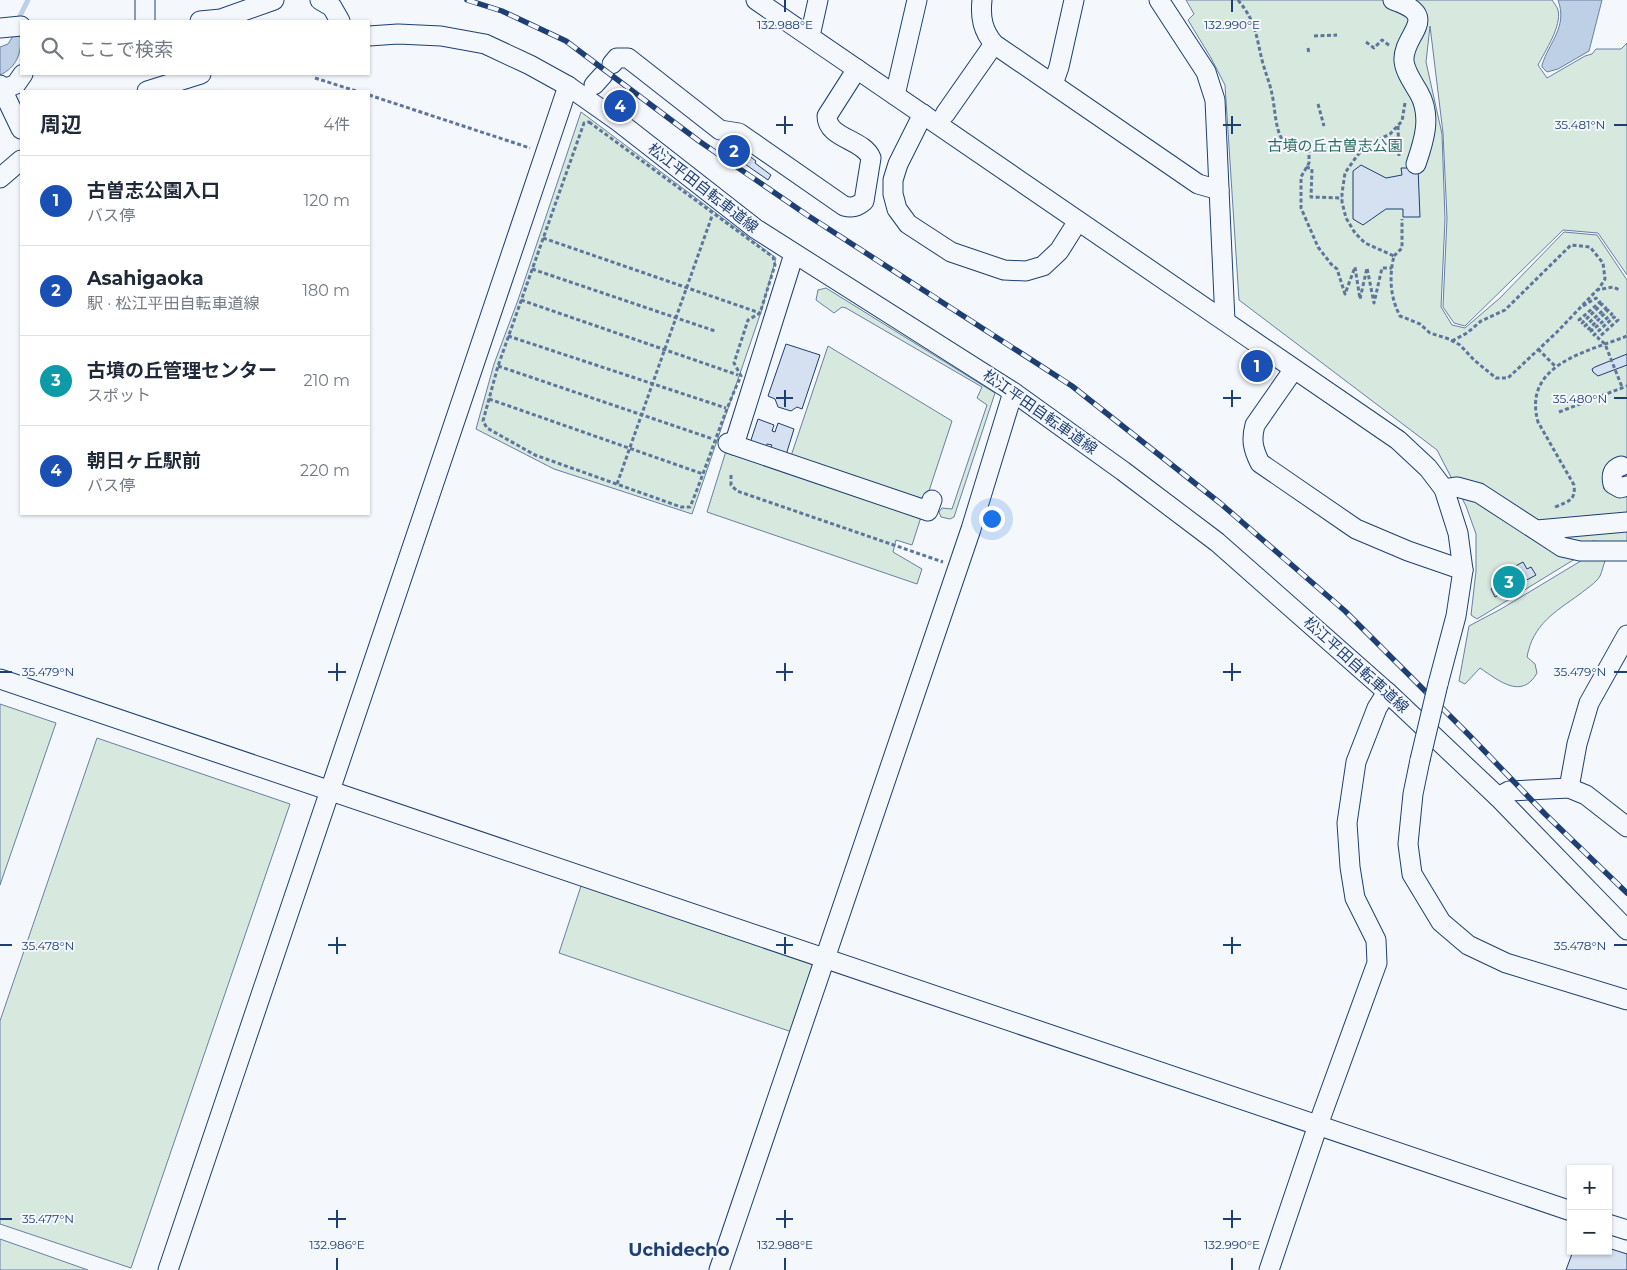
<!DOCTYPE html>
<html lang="ja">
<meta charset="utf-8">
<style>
body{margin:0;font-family:Montserrat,"Noto Sans JP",sans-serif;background:#f6f6f7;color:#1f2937}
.controls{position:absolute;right:15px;bottom:15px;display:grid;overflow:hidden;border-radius:0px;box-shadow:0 1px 4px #0004}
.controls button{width:45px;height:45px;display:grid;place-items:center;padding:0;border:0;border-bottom:1px solid #e0e1e3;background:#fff;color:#1f2937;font:25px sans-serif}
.you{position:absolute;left:991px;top:518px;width:18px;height:18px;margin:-12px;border:4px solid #fff;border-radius:50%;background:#1a73e8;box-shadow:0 0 0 8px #1a73e833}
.badge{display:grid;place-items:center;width:32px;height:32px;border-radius:50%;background:#c62828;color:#fff;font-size:16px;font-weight:700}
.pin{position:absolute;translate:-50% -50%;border:2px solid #fff;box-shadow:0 1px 5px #0006}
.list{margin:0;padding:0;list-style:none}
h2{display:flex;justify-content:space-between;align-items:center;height:65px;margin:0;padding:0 20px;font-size:21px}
h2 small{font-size:16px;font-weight:400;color:#747a83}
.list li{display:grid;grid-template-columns:32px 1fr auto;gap:15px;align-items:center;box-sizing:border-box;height:90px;padding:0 20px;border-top:1px solid #e0e1e3}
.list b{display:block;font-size:19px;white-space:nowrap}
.list p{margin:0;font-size:16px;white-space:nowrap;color:#747a83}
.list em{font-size:16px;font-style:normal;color:#747a83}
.icon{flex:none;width:28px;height:28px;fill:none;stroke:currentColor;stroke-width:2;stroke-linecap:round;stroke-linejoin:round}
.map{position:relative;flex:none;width:1627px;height:1270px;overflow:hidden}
.search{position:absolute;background:#fff;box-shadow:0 1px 4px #0004;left:20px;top:20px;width:350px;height:55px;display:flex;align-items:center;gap:12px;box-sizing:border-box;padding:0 18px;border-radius:0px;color:#747a83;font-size:19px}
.panel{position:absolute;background:#fff;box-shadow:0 1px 4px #0004;left:20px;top:90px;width:350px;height:425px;border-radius:0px}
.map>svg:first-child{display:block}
.green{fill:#d7e8df;stroke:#687fa3}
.water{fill:#bed0e5;stroke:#687fa3}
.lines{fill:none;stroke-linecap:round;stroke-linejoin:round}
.stream{stroke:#bed0e5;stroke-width:5}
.building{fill:#d5e0f0;stroke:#1d3f73}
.minor-casing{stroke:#1d3f73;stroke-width:21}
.path{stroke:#5e769c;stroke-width:3;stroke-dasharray:4 2.5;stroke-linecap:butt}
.minor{stroke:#f4f7fb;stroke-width:19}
.rail-casing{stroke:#1d3f73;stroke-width:5.5}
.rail{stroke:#f4f7fb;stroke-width:4;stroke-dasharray:11;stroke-linecap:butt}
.minor-bridge-casing{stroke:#1d3f73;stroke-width:21;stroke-linecap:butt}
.minor-bridge{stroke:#f4f7fb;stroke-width:19}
.ticks{fill:none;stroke:#1d3f73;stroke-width:2}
.labels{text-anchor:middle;stroke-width:4;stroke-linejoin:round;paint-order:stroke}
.park-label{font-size:15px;fill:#2c6c60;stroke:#f4f7fb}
.street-label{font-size:15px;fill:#1d3f73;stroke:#f4f7fb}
.quarter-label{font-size:18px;font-weight:bold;fill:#1d3f73;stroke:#f4f7fb}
.ticks-label{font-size:12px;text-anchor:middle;fill:#1d3f73;stroke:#f4f7fb;stroke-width:4;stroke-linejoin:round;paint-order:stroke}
</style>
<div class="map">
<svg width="1627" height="1270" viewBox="0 0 1627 1270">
<rect width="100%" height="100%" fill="#f4f7fb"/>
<g class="green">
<path d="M 1186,0 L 1552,0 C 1554,3 1557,7 1558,10 C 1562,26 1545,51 1538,65 L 1547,78 L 1585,56 L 1592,54 L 1596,49 L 1621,49 L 1627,43 L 1627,275 L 1598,233 L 1563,230 L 1465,326 L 1454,323 L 1443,307 L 1447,218 L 1443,133 L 1430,26 L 1426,62 L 1442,134 L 1445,219 L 1441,307 L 1452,325 L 1465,328 L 1500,298 L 1564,232 L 1597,235 L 1627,280 L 1627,543 L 1592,541 L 1588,551 L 1477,619 L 1471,615 L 1476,571 L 1476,534 L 1466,506 L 1437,450 L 1239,300 L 1225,85 L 1211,58 L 1188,20 L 1194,14 Z"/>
<polygon points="581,112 776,258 761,312 692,514 554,469 476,429 494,364 518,300"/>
<polygon points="826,288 995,393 954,517 950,519 941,517 939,512 942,508 952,509 987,405 977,398 982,387 846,308 842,307 834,313 816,300 818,290"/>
<polygon points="828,346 952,421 924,506 790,459"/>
<polygon points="726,451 922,514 912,545 896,540 893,552 922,569 917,584 707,512"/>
<path d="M 1589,556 L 1600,556 L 1605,561 C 1603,566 1602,572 1600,576 C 1596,583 1586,589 1580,594 C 1555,612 1533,624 1527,657 L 1535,664 L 1537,673 C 1522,700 1499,681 1480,668 L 1465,684 L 1459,681 L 1469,626 L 1501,609 Z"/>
<polygon points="0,704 56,723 0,885"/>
<polygon points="97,738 290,804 131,1268 0,1224 0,1021"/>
<polygon points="591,885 811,963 815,966 792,1032 559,953 581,886"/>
<polygon points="0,1239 88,1270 0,1270"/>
</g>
<g class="water">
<path d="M 1558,0 L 1602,0 L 1589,51 L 1558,69 L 1547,72 L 1542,67 L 1542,65 C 1549,42 1568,27 1558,0 Z"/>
<path d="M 13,36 L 21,36 C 21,54 17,67 0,75 L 0,47 L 8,44 Z"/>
</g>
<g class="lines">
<polyline class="stream" points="18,22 19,18 28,0"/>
</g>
<g class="building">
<polygon points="732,143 756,161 755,163 771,175 768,180 726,151"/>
<polygon points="1361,165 1386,178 1402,175 1401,168 1418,168 1420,217 1403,217 1403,209 1386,209 1363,225 1353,219 1353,171"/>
<polygon points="786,344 820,355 802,409 797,407 791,411 778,407 775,399 768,396"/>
<polygon points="1627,354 1627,365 1598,376 1593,372 1592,369 1595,367"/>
<polygon points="758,419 774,425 772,431 775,432 778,423 794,429 786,455 770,449 772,445 767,444 765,448 750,443"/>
<polygon points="1523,562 1527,569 1531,567 1536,575 1495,597 1491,589 1497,586 1493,578"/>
<polygon points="1608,1248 1627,1254 1627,1270 1566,1270 1573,1251 1608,1251"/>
</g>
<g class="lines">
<g class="minor-casing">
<g id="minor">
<polyline points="145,0 145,21"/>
<polyline points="320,0 332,7 340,21"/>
<polyline points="756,0 1398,440 1428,468 1444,489 1458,533 1463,570 1456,616 1438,684"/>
<path d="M 982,0 C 980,18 983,31 994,44 L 1198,184 L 1219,190"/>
<polyline points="1159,0 1206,72 1215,100 1225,321"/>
<path d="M 1393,0 C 1443,17 1402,34 1404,61 C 1405,72 1414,84 1419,93 C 1432,116 1424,141 1416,164"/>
<polyline points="200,21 221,19 274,0"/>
<polyline points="0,28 21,26"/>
<polyline points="369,36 398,34 441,36 485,44 530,65 568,86 619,122 756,229 1013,392 1123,471 1217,542 1387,692 1498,797 1627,930"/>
<polyline points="810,36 818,0"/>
<path d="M 612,64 L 617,58 L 628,58 L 720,130 L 739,133 L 844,206 C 852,208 857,207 864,201 L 871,158 C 864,139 827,139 827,116 L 857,69"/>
<polyline points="1053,84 1059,67 1074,0"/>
<polyline points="0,85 21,129"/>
<polyline points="594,85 603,75"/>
<polyline points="0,91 16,84 23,74"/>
<polyline points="147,91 201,74"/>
<polyline points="895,95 917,0"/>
<polyline points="923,114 898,164 893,180 893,194 897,209 908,224 951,252 1004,270 1026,271 1043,266 1059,251 1078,221"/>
<polyline points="945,114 994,44"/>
<polyline points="0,178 21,160"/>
<path d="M 1294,369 L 1255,425 C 1251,440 1253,449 1260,463 L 1356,529 L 1408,551 L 1463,570"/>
<polyline points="728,443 928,511 932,500"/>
<polyline points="734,445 794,254"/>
<path d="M 1621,466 C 1612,469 1611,476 1613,484 L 1620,488 L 1627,486"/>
<polyline points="1444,489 1457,487 1479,493 1562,547 1580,551 1627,551"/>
<polyline points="1537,530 1627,522"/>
<polyline points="0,679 1571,1211"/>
<polyline points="1420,760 1413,794 1408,844 1412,874 1441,922 1468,945 1506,963 1627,1000"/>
<polyline points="1569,788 1577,744 1589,703 1627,635"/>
<polyline points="1498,797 1509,791 1569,788 1586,795 1627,827"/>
<polyline points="1608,1224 1627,1230"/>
<polyline points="168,1270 568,86"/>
<polyline points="719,1270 971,529 1013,392"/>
<polyline points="1269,1270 1318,1125 1377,963 1376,940 1355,898 1350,867 1347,823 1356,762 1377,708 1387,692"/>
</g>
</g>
<g class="path">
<path d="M 1238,0 C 1257,23 1256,37 1263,64 C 1266,74 1270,84 1272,94 C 1275,107 1275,128 1282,139 C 1288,149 1299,149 1309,151 L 1309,163 L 1301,177 L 1301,208 L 1318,247 L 1331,264 L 1337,269 L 1345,294 L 1355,267 L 1360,299 L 1367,268 L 1374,303 L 1382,268 L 1392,268"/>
<polyline points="1314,36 1337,35"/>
<polyline points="1366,42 1374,48 1382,40 1390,46"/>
<polyline points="1308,48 1309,54"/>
<polyline points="315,78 356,91"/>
<polyline points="369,95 530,148"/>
<path d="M 1405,103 L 1402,121 L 1390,134 L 1370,144 L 1361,151 L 1354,160 L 1345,173 L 1342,193 L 1342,202 L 1346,218 L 1355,233 L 1365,243 L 1394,256 C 1389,276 1390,297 1400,316 L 1420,324 L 1430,333 L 1449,339 L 1460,345 L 1474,360 L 1496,378 L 1508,378 L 1557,332 L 1597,290 L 1613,287 L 1620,290"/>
<polyline points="1318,104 1324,126"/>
<path d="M 589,122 L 773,257 L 775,265 L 760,313 L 748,320 L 734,363 L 741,376 C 721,419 708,464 690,507 L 681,507 L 535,455 L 487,428 L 483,421 L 498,366 L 584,123 Z"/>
<polyline points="1398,126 1399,157"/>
<polyline points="1306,167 1312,169 1311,197 1342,198"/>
<polyline points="543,238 760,313"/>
<polyline points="1394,256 1402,248 1402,219"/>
<polyline points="532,269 715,331"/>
<polyline points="521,300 738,375"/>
<polyline points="1583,306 1596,298 1600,302 1579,320 1582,323 1602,304 1606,308 1585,326 1589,329 1608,310 1612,314 1591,331 1594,335 1614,317 1618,320 1598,338 1605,344 1622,387"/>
<polyline points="508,336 726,408"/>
<polyline points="1452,341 1467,333 1481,321 1505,310 1571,245 1590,247 1603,263 1605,279 1598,290"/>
<polyline points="1538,349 1555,366"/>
<polyline points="498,366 713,439"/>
<polyline points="489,399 703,474"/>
<polyline points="1559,412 1627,386"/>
<polyline points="731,475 731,485 737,491 943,562"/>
<polyline points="617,484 712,216"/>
<path d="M 1555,507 C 1568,501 1576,501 1574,485 L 1538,422 C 1522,364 1587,352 1627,336"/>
</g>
<use href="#minor" class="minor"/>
<g class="rail-casing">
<polyline id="rail" points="467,0 502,11 566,41 699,141 807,215 1072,386 1220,503 1345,611 1469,735 1545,814 1627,893"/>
</g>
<use href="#rail" class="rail"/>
<g class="minor-bridge-casing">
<polyline id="minor-bridge" points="1420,760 1438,684"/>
</g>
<use href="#minor-bridge" class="minor-bridge"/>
</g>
<path class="ticks" d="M 785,0 L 785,12M 1232,0 L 1232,12M 785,116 L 785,134M 1232,116 L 1232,134M 776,125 L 793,125M 1223,125 L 1241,125M 1614,125 L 1627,125M 785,390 L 785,407M 1232,390 L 1232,407M 776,398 L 793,398M 1223,398 L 1241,398M 1614,398 L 1627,398M 337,663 L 337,681M 785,663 L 785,681M 1232,663 L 1232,681M 0,672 L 12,672M 328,672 L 346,672M 776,672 L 793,672M 1223,672 L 1241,672M 1614,672 L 1627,672M 337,937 L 337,954M 785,937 L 785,954M 1232,937 L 1232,954M 0,945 L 12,945M 328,945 L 346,945M 776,945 L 793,945M 1223,945 L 1241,945M 1614,945 L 1627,945M 337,1210 L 337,1228M 785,1210 L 785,1228M 1232,1210 L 1232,1228M 0,1219 L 12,1219M 328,1219 L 346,1219M 776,1219 L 793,1219M 1223,1219 L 1241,1219M 337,1258 L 337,1270M 785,1258 L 785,1270M 1232,1258 L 1232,1270"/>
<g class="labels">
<g class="park-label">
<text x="1335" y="151">古墳の丘古曽志公園</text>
</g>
<g class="street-label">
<text transform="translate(703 188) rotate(38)" y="5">松江平田自転車道線</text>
<text transform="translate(1040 412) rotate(35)" y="5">松江平田自転車道線</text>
<text transform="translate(1356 665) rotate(42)" y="5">松江平田自転車道線</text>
</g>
<g class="quarter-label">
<text x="679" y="1256">Uchidecho</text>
</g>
</g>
<g class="ticks-label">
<text x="785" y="29">132.988°E</text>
<text x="1232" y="29">132.990°E</text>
<text x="1580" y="129">35.481°N</text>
<text x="1580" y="403">35.480°N</text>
<text x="48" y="676">35.479°N</text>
<text x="1580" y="676">35.479°N</text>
<text x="48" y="950">35.478°N</text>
<text x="1580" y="950">35.478°N</text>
<text x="48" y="1223">35.477°N</text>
<text x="337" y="1249">132.986°E</text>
<text x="785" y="1249">132.988°E</text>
<text x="1232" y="1249">132.990°E</text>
</g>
</svg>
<div class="controls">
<button>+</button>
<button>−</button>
</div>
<div class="you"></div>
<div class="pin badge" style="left:1257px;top:366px;background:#1a4fb4">1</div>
<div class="pin badge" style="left:734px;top:151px;background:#1a4fb4">2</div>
<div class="pin badge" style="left:1509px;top:582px;background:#0f9aa8">3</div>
<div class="pin badge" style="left:620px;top:106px;background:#1a4fb4">4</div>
<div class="search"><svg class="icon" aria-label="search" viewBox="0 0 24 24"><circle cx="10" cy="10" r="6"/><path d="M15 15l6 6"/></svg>ここで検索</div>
<section class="panel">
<h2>周辺<small>4件</small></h2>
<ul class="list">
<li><span class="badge" style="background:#1a4fb4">1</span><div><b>古曽志公園入口</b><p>バス停</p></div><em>120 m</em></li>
<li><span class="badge" style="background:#1a4fb4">2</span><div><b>Asahigaoka</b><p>駅 · 松江平田自転車道線</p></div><em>180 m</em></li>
<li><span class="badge" style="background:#0f9aa8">3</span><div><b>古墳の丘管理センター</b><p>スポット</p></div><em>210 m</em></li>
<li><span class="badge" style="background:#1a4fb4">4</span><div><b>朝日ヶ丘駅前</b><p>バス停</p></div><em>220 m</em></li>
</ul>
</section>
</div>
